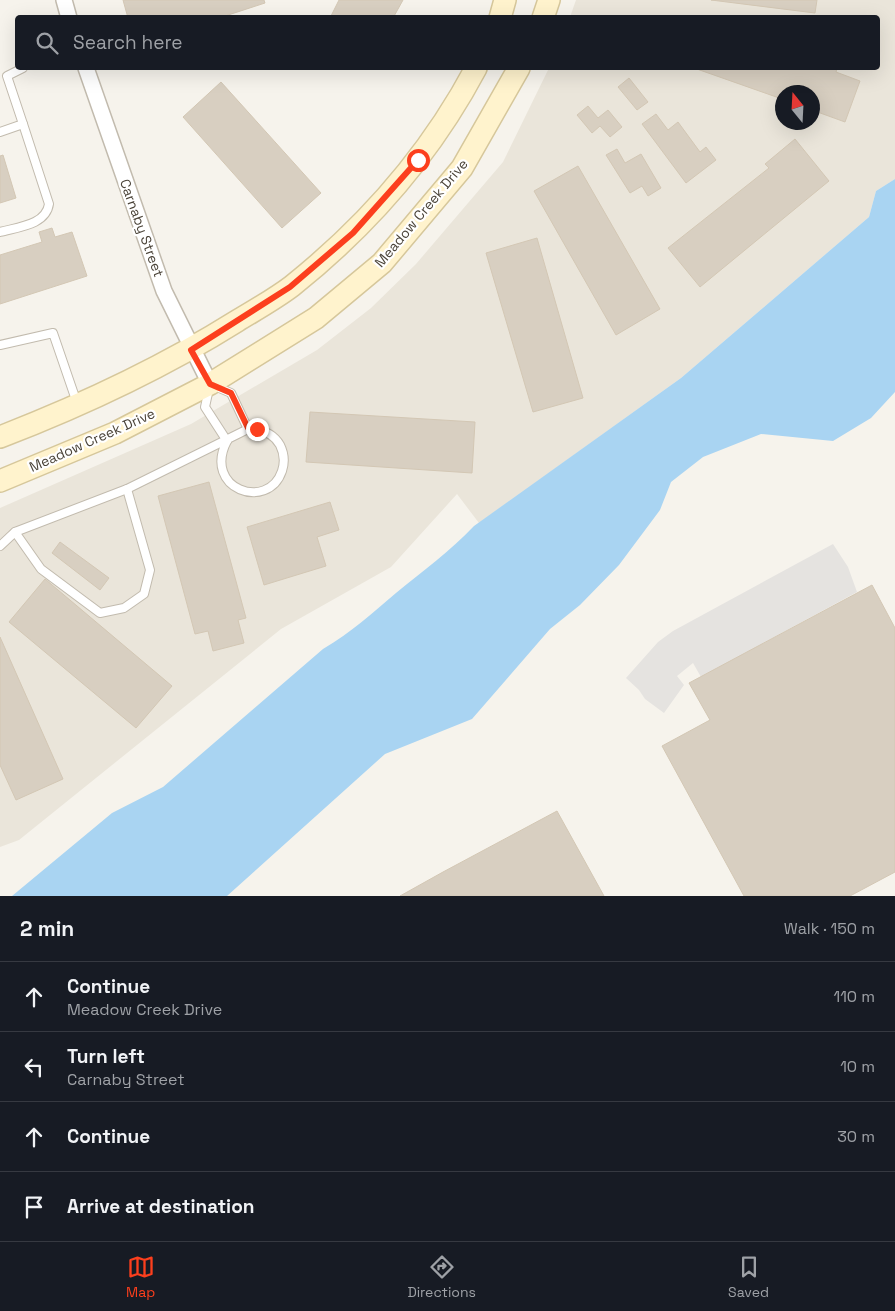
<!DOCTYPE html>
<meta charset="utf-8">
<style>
body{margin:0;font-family:"Space Grotesk",sans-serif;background:#20242c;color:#f1f3f6}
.compass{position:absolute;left:775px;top:85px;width:45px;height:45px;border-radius:50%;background:#171b24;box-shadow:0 5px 20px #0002;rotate:342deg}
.stop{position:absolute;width:15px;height:15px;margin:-11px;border:4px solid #fc3f1d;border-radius:50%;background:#fff}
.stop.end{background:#fc3f1d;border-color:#fff;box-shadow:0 1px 5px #0008}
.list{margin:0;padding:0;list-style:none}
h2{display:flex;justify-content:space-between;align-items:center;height:65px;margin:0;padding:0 20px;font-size:21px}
h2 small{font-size:16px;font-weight:400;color:#9ea1a6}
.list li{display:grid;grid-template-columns:32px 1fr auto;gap:15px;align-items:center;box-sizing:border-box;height:70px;padding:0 20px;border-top:1px solid #363941}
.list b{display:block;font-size:19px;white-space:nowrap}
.list p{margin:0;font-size:16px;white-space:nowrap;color:#9ea1a6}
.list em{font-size:16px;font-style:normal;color:#9ea1a6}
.icon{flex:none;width:28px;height:28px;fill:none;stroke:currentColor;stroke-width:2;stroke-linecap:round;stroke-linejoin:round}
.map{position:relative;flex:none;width:895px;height:896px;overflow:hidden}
.search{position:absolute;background:#171b24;box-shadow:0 5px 20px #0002;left:15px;right:15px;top:15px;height:55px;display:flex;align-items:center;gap:12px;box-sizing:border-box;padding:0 18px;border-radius:5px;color:#9ea1a6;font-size:19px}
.sheet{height:345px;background:#171b24}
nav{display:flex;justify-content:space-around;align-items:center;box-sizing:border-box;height:70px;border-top:1px solid #363941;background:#171b24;font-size:14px;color:#9ea1a6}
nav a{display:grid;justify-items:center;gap:2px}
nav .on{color:#fc3f1d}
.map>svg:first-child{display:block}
.residential{fill:#eae5da;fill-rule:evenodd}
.parking{fill:#e5e3e0}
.water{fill:#a9d4f2}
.building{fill:#d8cfc1;stroke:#d3c7b4}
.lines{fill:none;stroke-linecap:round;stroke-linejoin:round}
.lane-casing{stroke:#c2bbae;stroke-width:10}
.street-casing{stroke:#c2bbae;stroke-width:18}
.secondary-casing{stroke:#d6c79b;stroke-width:24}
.lane{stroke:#fff;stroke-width:8}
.street{stroke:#fff;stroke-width:15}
.secondary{stroke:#fff3cd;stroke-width:21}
.route{stroke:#fc3f1d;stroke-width:6}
.labels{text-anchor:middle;stroke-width:4.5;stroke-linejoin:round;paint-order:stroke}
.street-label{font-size:14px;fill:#4b4439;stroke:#fff}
</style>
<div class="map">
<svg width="895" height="896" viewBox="0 0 895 896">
<rect width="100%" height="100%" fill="#f6f3ec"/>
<path class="residential" d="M 576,0 L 895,0 L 895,179 L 876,191 L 869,217 L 681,378 L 479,523 L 457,494 L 391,567 L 281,629 L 19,840 L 0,847 L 0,508 L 191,424 L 317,350 L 371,308 L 416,264 L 503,162 L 549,68 L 878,68 L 878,18 L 570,17 ZM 782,92 L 812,92 L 812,122 L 782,122 Z"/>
<polygon class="parking" points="833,544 848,567 857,592 701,677 693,663 677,676 684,685 664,713 645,699 639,690 626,678 658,642 673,631"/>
<path class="water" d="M 895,179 L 895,392 L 871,418 L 833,441 L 761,434 L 703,457 L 671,482 L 660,510 L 619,565 L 580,605 L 550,629 L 472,719 L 385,754 L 227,896 L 12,896 L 112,813 L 163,787 L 323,649 C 352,632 371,614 396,593 C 423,571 450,551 474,526 L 681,378 L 869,217 L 876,191 Z"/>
<g class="building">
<polygon points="123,0 264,0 265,3 219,18 128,18"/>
<polygon points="339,0 403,0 393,18 330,18"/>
<polygon points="711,0 817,0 815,13"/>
<polygon points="694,68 837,68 836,72 860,81 845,122 812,110 812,92 782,92 782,99"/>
<polygon points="629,78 648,102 637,110 618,87"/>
<polygon points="221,82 321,193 282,228 183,117"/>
<polygon points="588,106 598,118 608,110 622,127 610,137 600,126 592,133 577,115"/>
<polygon points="656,114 668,130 678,122 700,152 706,147 716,160 686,183 642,124"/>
<polygon points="795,139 829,181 700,287 668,248 769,168 765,164"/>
<polygon points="617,149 625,163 641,154 661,188 648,196 642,186 630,193 606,155"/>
<polygon points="3,155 16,198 0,203 0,156"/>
<polygon points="578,166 660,309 616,335 534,191"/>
<polygon points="52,228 55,237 72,232 87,276 0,304 0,255 42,242 39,232"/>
<polygon points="537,238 583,398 533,412 486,253"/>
<polygon points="310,412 475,422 472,473 306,462"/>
<polygon points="209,482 246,618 238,620 244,643 213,651 208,631 195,634 158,496"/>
<polygon points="330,502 339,530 317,537 326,566 264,585 247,527"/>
<polygon points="60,542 109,578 100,590 52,553"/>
<polygon points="45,579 172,686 136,728 9,622"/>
<polygon points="872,585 895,628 895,872 850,896 744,896 662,746 710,720 689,683"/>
<polygon points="0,637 63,779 16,800 0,765"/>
<polygon points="557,811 604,896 400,896 443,872"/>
</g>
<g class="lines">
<g class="lane-casing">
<g id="lane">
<polyline points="0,132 23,124 7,76 23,68"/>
<path d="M 0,232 C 18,227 46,225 49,204 L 23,124"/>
<polyline points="0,345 53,333 77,403"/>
<polyline points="227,441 205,407 210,384 231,393 248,429"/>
<polyline points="15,532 41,569 100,613 124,608 144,594 150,570 127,489"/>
<path d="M 0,546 L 15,532 L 127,489 L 248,429 C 261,429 273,433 280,445 C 284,453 285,462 282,471 C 268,512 202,489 227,441"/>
</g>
</g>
<g class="street-casing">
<g id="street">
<polyline points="64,0 69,18"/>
<polyline points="86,68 164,291 210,384"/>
</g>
</g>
<g class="secondary-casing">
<g id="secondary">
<polyline points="500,18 505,0"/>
<polyline points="543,18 549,0"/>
<path d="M 0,437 C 83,405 162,368 237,321 C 255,310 275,299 292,286 C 367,226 431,153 476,68"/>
<polyline points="0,481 115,433 210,384 316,318 382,263 462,168 519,68"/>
</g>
</g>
<use href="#lane" class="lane"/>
<use href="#street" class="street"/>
<use href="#secondary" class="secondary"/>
</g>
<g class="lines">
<polyline class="route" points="257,429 248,428 231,393 210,384 191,350 290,287 353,233 418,160"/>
</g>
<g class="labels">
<g class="street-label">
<text transform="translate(421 213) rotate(-50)" y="5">Meadow Creek Drive</text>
<text transform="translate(142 228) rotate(70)" y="5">Carnaby Street</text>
<text transform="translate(92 440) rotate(-24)" y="5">Meadow Creek Drive</text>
</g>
</g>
</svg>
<svg class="compass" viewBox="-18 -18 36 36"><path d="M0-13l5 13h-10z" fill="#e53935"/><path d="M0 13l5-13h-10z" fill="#9ea1a6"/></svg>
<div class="stop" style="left:418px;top:160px"></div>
<div class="stop end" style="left:257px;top:429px"></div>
<div class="search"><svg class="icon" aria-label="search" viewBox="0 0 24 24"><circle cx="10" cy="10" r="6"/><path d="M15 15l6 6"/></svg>Search here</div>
</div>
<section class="sheet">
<h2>2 min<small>Walk · 150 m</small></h2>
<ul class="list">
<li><svg class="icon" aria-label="ahead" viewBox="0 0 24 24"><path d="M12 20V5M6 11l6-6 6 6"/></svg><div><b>Continue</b><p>Meadow Creek Drive</p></div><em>110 m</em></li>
<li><svg class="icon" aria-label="left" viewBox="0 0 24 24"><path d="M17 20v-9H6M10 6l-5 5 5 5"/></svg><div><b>Turn left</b><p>Carnaby Street</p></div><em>10 m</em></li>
<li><svg class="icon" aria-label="ahead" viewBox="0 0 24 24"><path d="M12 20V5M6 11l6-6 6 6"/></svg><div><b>Continue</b></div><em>30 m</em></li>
<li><svg class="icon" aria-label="arrive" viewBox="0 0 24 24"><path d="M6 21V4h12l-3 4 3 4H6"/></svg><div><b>Arrive at destination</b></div></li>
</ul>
</section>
<nav>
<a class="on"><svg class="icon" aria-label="map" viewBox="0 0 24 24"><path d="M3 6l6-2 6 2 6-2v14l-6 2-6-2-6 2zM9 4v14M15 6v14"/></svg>Map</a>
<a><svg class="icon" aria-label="directions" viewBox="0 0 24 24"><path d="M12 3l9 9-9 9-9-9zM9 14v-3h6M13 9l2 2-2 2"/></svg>Directions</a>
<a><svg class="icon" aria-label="saved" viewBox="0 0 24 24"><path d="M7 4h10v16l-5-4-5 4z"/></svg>Saved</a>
</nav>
